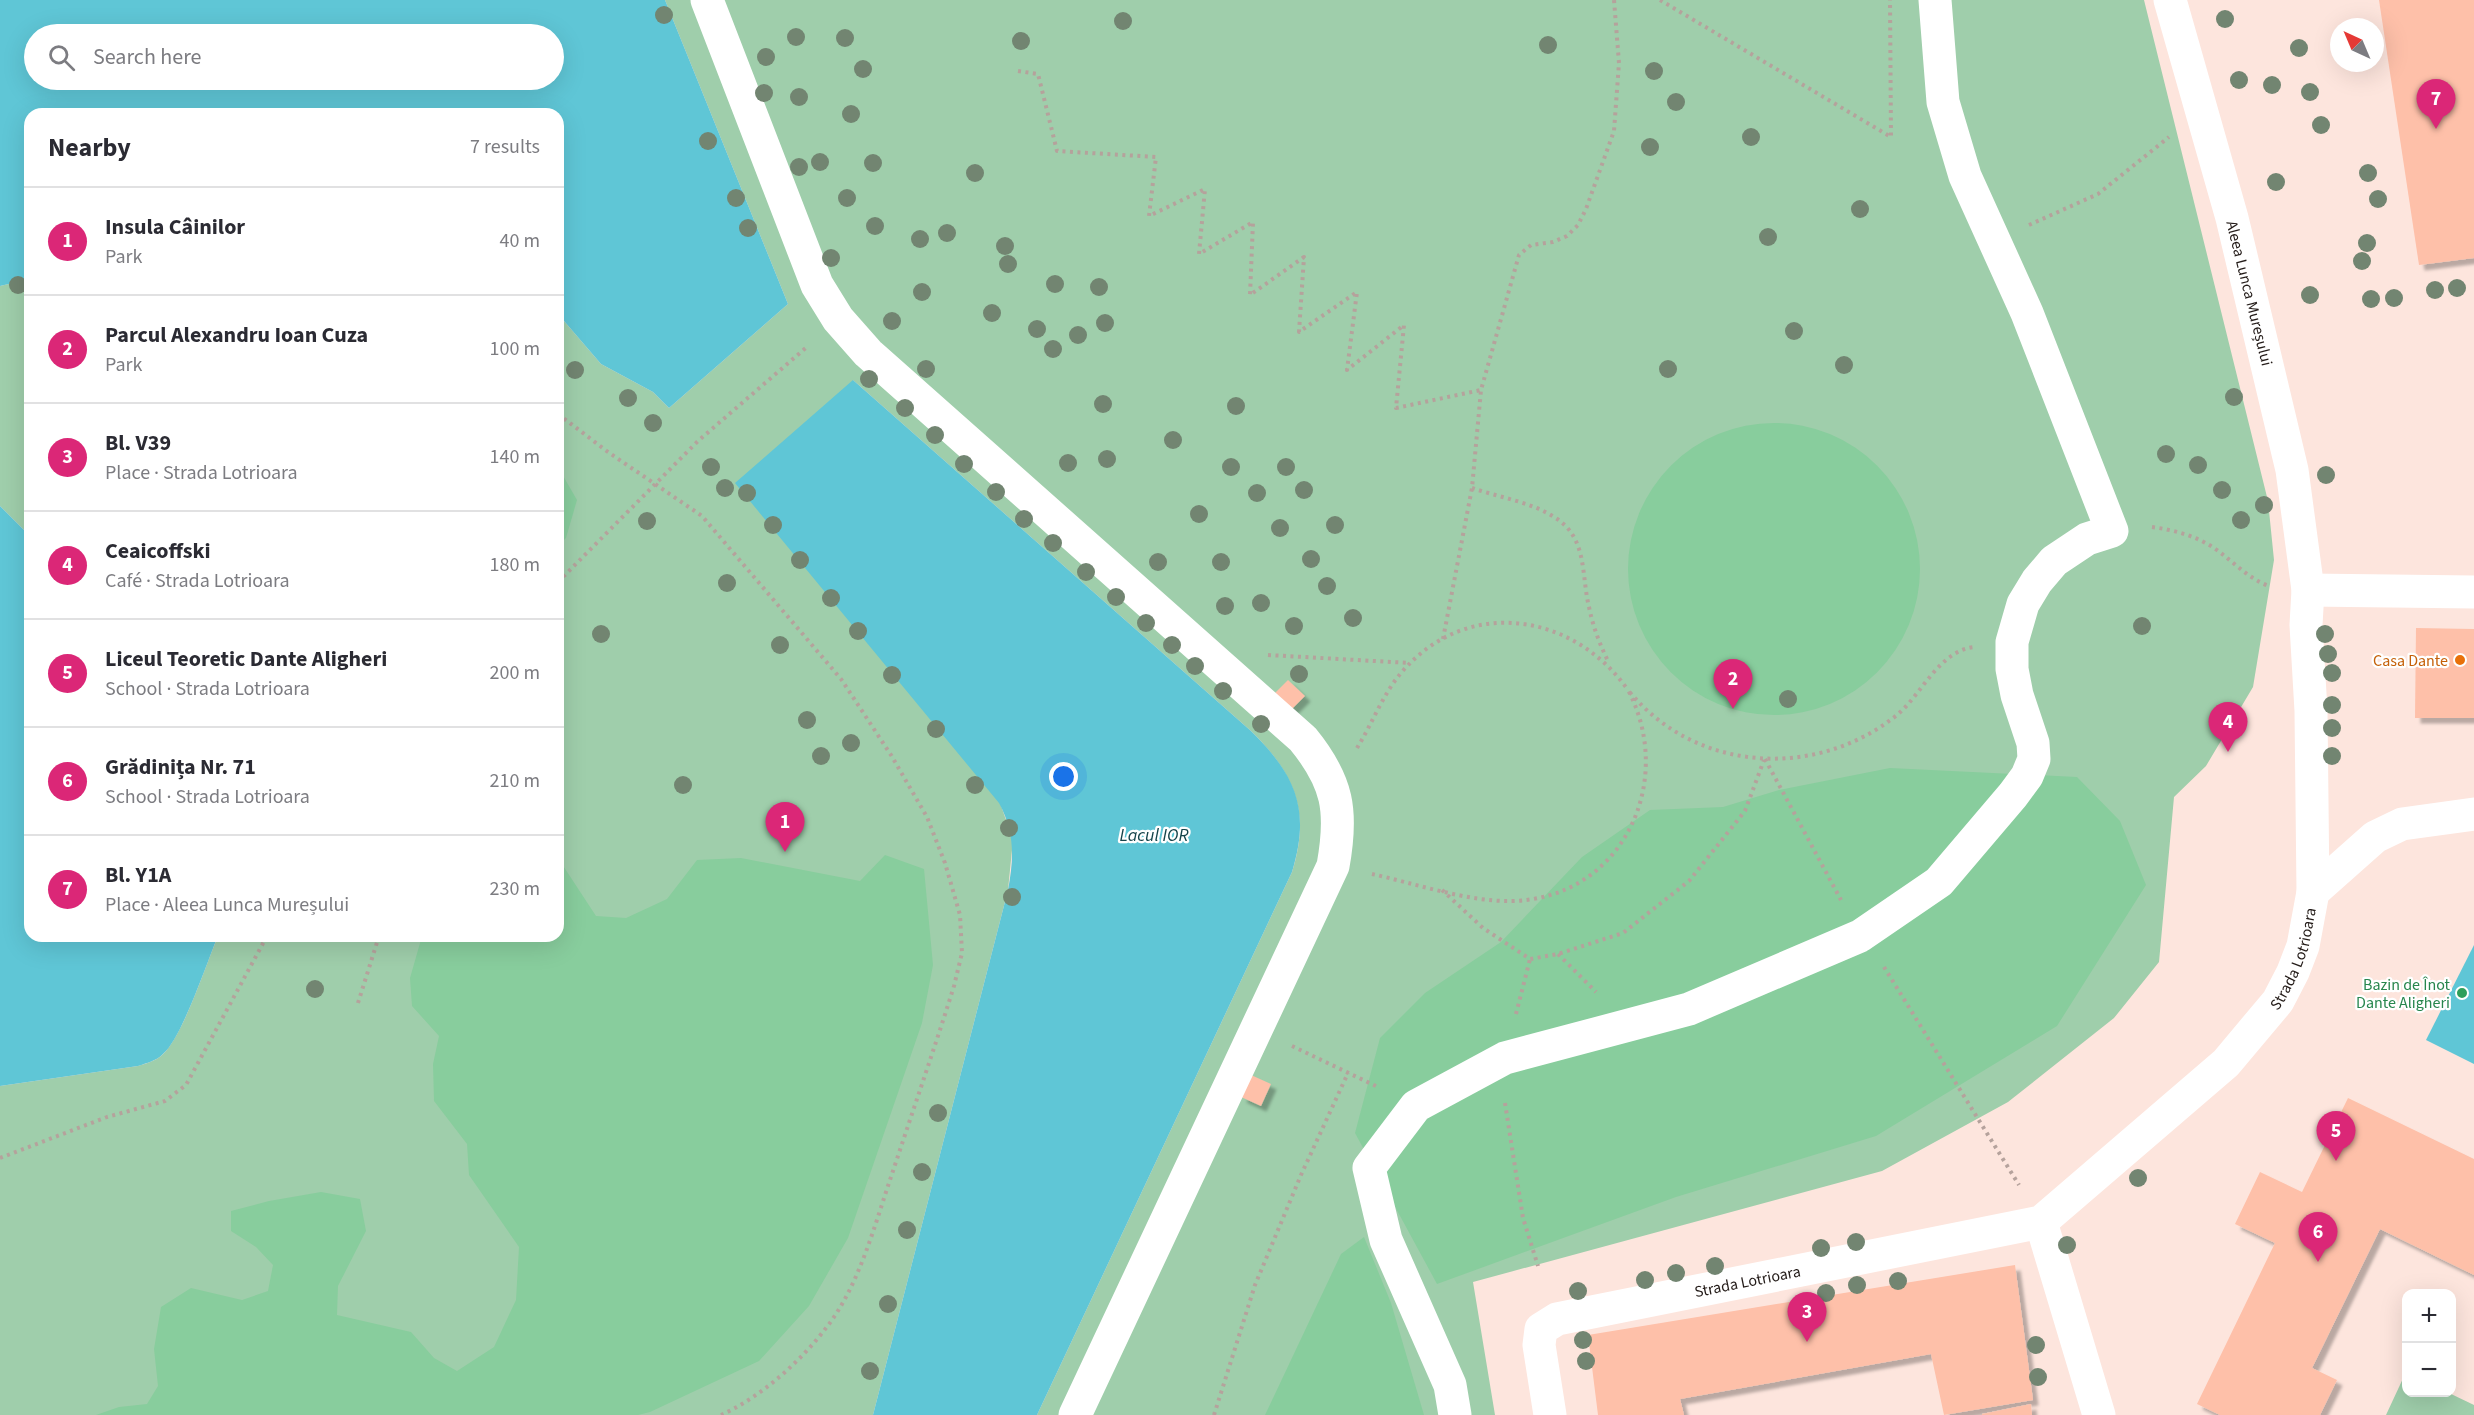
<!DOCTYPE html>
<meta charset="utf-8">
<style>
body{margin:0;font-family:"Source Sans 3",sans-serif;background:#f7f7f7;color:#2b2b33}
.controls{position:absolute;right:18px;bottom:18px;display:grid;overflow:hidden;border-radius:12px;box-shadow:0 6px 24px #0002}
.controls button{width:54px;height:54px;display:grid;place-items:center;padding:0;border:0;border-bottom:2px solid #e1e1e2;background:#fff;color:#2b2b33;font:30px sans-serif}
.compass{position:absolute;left:2330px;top:18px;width:54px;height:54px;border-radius:50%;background:#fff;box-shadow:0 6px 24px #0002;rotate:316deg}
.you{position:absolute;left:1064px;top:777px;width:21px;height:21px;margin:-15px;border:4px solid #fff;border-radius:50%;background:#1a73e8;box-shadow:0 0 0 9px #1a73e833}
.badge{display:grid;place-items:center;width:39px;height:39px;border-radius:50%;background:#db2777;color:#fff;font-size:20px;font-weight:700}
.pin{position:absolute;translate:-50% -50px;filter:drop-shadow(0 2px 3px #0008)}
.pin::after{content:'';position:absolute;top:32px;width:21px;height:18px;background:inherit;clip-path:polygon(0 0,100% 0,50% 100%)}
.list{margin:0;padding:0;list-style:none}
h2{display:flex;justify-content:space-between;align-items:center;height:78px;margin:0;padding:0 24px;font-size:26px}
h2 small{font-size:20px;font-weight:400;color:#7c7c81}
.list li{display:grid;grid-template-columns:39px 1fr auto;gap:18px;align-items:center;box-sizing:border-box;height:108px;padding:0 24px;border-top:2px solid #e1e1e2}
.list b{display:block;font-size:22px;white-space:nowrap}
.list p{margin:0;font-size:20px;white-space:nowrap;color:#7c7c81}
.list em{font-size:20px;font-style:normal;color:#7c7c81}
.icon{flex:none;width:33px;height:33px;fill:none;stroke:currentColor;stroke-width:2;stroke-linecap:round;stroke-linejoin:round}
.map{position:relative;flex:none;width:2474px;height:1415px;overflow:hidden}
.search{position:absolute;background:#fff;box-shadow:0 6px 24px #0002;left:24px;top:24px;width:540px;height:66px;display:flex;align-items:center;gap:15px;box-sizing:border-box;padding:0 21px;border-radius:33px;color:#7c7c81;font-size:22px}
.panel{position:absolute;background:#fff;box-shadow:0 6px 24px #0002;left:24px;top:108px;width:540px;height:834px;border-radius:18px}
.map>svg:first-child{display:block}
.green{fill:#9fceab}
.forest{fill:#88cd9d}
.water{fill:#5fc6d6;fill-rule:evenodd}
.building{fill:#fec0a9;filter:url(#shadow)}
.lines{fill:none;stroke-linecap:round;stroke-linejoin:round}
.path{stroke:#b5a29c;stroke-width:4;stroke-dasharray:3 4.5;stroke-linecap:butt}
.minor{stroke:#fff;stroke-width:33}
.tree{fill:#728571}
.food-dot{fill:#e8710a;stroke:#fff;stroke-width:2}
.leisure-dot{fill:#2e9e5b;stroke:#fff;stroke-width:2}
.labels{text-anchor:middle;stroke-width:4.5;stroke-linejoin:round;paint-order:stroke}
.street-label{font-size:16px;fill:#241c19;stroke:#fff}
.food-label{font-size:16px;fill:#c56008;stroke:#fff;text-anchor:end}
.leisure-label{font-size:16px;fill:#27864d;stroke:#fff;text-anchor:end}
.water-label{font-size:18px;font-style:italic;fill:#15444b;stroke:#fff}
</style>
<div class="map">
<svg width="2474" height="1415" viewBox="0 0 2474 1415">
<defs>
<filter id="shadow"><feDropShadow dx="5.5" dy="5.5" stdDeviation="1.5" flood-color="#0004"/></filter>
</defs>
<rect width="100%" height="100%" fill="#fde5dd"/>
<g class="green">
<path d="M 665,0 L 2144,0 L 2268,501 L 2274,560 L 2253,687 L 2206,766 L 2174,797 L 2159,962 L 2114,1018 L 2008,1102 L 1882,1171 L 1473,1282 L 1495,1415 L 1037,1415 L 1292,872 C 1311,812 1295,774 1251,731 L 853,380 L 1013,840 L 1008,890 L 873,1415 L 0,1415 L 0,1086 L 138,1066 C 148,1063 159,1060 166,1051 C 186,1027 205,967 218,936 L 558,936 L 558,314 L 601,364 L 653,392 L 669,408 L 788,304 Z"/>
<polygon points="30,279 30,536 0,506 0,286"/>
<polygon points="2406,1372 2406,1392 2449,1393 2474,1405 2474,1415 2386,1415"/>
</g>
<g class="forest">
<circle cx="1774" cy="569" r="146"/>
<polygon points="558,467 577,500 566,538 558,546"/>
<polygon points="1890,768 2077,777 2120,821 2146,885 2057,1026 1876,1136 1676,1197 1437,1284 1355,1133 1380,1038 1425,993 1501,942 1582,857 1650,810 1723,807 1779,790"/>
<polygon points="885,855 924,869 933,965 922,1023 848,1238 809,1306 759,1361 650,1412 638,1415 96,1415 119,1407 147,1404 158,1386 154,1349 161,1307 191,1288 242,1300 268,1291 273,1265 256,1247 231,1231 231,1211 269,1201 321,1192 360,1199 366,1231 338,1286 337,1315 411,1332 434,1358 457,1371 494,1347 516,1300 519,1247 469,1175 467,1144 434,1101 433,1064 439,1036 412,1006 410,978 422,936 558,936 558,858 596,916 626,918 667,899 697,860 741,858 860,881"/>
<polygon points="1364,1237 1391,1303 1424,1415 1265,1415 1341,1254"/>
</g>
<g class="water">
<path d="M 0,0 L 665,0 L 788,304 L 669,408 L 653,392 L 601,364 L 558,314 L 558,114 L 30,114 L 30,279 L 0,286 ZM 554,34 L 554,80 L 34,80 L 34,34 Z"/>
<path d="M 853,380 L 1251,731 C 1296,775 1311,810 1292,872 L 1037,1415 L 873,1415 L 1008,890 C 1014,858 1015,833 999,803 L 735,483 Z"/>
<path d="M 0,506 L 30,536 L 30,936 L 218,936 C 207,962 182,1038 163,1054 C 156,1061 147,1063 138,1066 L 0,1086 Z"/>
<polygon points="2474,945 2474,1064 2426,1040"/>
</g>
<g class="building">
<polygon points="2379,0 2474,0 2474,258 2419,265"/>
<polygon points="2416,628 2474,629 2474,718 2415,718"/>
<polygon points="1288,680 1305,696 1292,709 1275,693"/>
<polygon points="1251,1075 1271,1084 1261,1106 1241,1097"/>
<polygon points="2348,1098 2474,1159 2474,1275 2380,1229 2312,1368 2337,1380 2320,1415 2220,1415 2197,1404 2275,1243 2235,1224 2260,1172 2302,1192"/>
<polygon points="2015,1265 2033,1400 1944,1415 1931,1354 1680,1399 1684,1415 1598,1415 1588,1335"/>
<polygon points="2031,1404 2032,1415 1982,1415 1982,1414"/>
</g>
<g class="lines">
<g class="path">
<polyline points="1660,0 1891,137 1890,0"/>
<polyline points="1018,71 1038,74 1057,151 1156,157 1149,216 1205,189 1199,254 1253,222 1250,295 1304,257 1299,332 1357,292 1347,370 1404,325 1396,408 1481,390"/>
<polyline points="2029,225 2098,194 2169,137"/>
<path d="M 558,414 L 608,452 L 702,516 L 841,679 L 891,755 L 927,817 L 945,863 L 960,915 L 962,953 L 954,986 C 934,1050 912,1113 891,1177 C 874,1227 859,1286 826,1328 C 800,1362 761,1397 721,1415"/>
<path d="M 1472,488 C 1498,497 1531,502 1554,517 C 1588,537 1581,575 1589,607 C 1593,627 1600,645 1609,663"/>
<path d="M 2152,527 C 2174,530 2196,536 2214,548 C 2233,561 2247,578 2269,586"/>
<polyline points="558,582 698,441 808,346"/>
<polyline points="1443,639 1472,488 1481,390 1519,255 1531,245 1553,242 1567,236 1578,225 1586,209 1614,131 1619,63 1614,0"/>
<polyline points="1268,655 1410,663"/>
<path d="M 1357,748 C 1372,724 1383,694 1401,673 C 1466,596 1573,612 1628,690"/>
<polyline points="1765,759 1841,900"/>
<path d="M 1372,874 C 1413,883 1469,902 1510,901 C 1621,900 1677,783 1628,690 C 1695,773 1816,780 1897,715 C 1922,694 1939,651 1974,647"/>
<polyline points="1442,890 1483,928 1530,959 1558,954 1623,933 1689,881 1745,811 1764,760"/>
<polyline points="1558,954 1596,992"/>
<polyline points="1884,967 2019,1185"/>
<polyline points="358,1003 379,936"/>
<polyline points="1516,1014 1530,959"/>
<polyline points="1292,1046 1380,1088"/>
<polyline points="1505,1103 1523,1218 1538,1266"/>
<polyline points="0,1158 107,1117 165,1101 186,1085 267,936"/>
<polyline points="1214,1415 1255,1285 1301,1175 1348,1073"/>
</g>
<g class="minor">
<path d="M 707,0 L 817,285 L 838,319 L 868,353 L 1303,739 C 1338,782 1343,811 1333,866 L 1075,1415"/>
<polyline points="2308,590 2474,592"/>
<polyline points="2313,892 2375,837 2402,824 2474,814"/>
<polyline points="2041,1222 2099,1415"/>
<polyline points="1455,1415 1450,1385 1386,1240 1369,1168 1416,1106 1505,1058 1689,1009 1860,936 1939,882 2013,795 2027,776 2034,759 2033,743 2017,695 2012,669 2012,642 2023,604 2037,581 2054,561 2087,539 2112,531 2027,313 1965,176 1943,102 1935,0"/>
<path id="s1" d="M 1550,1415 L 1539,1345 L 1541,1329 L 1557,1319 L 2041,1222 L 2226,1063 L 2278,1001 L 2293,972 L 2303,946 L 2313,892 L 2311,711 L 2306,625 L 2308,590 L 2292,470 L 2232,218 L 2170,0"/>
</g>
</g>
<g class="tree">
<circle cx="664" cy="15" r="9"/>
<circle cx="2225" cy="19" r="9"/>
<circle cx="1123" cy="21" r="9"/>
<circle cx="796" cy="37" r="9"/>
<circle cx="845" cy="38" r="9"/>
<circle cx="1021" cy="41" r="9"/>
<circle cx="1548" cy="45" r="9"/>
<circle cx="2299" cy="48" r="9"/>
<circle cx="766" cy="57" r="9"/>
<circle cx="863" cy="69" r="9"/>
<circle cx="1654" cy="71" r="9"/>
<circle cx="2239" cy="80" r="9"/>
<circle cx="2272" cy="85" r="9"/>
<circle cx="2310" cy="92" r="9"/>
<circle cx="764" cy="93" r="9"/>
<circle cx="799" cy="97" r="9"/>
<circle cx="1676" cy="102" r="9"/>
<circle cx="851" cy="114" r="9"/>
<circle cx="2321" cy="125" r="9"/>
<circle cx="1751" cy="137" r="9"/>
<circle cx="708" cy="141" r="9"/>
<circle cx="1650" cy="147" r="9"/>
<circle cx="820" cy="162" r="9"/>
<circle cx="873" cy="163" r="9"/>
<circle cx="799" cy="167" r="9"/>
<circle cx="975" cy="173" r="9"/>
<circle cx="2368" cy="173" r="9"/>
<circle cx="2276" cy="182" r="9"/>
<circle cx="736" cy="198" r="9"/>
<circle cx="847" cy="198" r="9"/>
<circle cx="2378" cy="199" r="9"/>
<circle cx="1860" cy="209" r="9"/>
<circle cx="875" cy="226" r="9"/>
<circle cx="748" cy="228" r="9"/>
<circle cx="947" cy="233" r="9"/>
<circle cx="1768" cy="237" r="9"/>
<circle cx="920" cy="239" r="9"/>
<circle cx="2367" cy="243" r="9"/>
<circle cx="1005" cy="246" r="9"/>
<circle cx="831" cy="258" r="9"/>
<circle cx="2362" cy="261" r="9"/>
<circle cx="1008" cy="264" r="9"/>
<circle cx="1055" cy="284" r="9"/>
<circle cx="18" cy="285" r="9"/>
<circle cx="1099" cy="287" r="9"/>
<circle cx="2457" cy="288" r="9"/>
<circle cx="2435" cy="290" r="9"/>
<circle cx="922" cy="292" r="9"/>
<circle cx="2310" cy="295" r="9"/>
<circle cx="2394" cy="298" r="9"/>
<circle cx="2371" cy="299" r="9"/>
<circle cx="992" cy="313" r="9"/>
<circle cx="892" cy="321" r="9"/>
<circle cx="1105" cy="323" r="9"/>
<circle cx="1037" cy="329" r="9"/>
<circle cx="1794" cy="331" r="9"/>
<circle cx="1078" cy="335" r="9"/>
<circle cx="1053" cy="349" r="9"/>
<circle cx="1844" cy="365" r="9"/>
<circle cx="926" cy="369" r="9"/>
<circle cx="1668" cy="369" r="9"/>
<circle cx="575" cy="370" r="9"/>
<circle cx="869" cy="379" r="9"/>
<circle cx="2234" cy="397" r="9"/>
<circle cx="628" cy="398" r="9"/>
<circle cx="1103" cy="404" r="9"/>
<circle cx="1236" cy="406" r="9"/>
<circle cx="905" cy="408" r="9"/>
<circle cx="653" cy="423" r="9"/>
<circle cx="935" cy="435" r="9"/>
<circle cx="1173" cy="440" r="9"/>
<circle cx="2166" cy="454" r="9"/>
<circle cx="1107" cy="459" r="9"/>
<circle cx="1068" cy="463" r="9"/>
<circle cx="964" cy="464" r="9"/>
<circle cx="2198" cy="465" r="9"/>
<circle cx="711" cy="467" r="9"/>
<circle cx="1231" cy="467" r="9"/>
<circle cx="1286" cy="467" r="9"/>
<circle cx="2326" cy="475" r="9"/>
<circle cx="725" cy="488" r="9"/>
<circle cx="1304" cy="490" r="9"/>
<circle cx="2222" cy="490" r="9"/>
<circle cx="996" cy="492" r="9"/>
<circle cx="747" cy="493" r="9"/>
<circle cx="1257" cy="493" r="9"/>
<circle cx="2264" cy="505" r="9"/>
<circle cx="1199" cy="514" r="9"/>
<circle cx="1024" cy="519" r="9"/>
<circle cx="2241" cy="520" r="9"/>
<circle cx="647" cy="521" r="9"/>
<circle cx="773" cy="525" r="9"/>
<circle cx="1335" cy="525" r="9"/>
<circle cx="1280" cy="528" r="9"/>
<circle cx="1053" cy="543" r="9"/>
<circle cx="1311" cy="559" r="9"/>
<circle cx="800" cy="560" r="9"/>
<circle cx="1158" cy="562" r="9"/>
<circle cx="1221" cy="562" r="9"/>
<circle cx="1086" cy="572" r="9"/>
<circle cx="727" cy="583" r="9"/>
<circle cx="1327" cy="586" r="9"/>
<circle cx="1116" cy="597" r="9"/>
<circle cx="831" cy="598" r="9"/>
<circle cx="1261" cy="603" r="9"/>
<circle cx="1225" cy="606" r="9"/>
<circle cx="1353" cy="618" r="9"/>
<circle cx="1146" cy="623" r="9"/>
<circle cx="1294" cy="626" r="9"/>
<circle cx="2142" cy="626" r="9"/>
<circle cx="858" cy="631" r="9"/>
<circle cx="601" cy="634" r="9"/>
<circle cx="2325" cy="634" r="9"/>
<circle cx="780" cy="645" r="9"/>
<circle cx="1172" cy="645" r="9"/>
<circle cx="2328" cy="654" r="9"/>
<circle cx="1195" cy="666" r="9"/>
<circle cx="2332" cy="673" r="9"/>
<circle cx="1299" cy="674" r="9"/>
<circle cx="892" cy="675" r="9"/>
<circle cx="1223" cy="691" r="9"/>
<circle cx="1788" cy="699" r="9"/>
<circle cx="2332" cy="705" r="9"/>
<circle cx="807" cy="720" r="9"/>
<circle cx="1261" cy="724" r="9"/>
<circle cx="2332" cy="728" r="9"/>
<circle cx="936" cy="729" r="9"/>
<circle cx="851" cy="743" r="9"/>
<circle cx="821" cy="756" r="9"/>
<circle cx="2332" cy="756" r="9"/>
<circle cx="683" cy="785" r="9"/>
<circle cx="975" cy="785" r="9"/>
<circle cx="1009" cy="828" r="9"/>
<circle cx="1012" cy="897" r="9"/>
<circle cx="315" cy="989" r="9"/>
<circle cx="938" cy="1113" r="9"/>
<circle cx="922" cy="1172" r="9"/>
<circle cx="2138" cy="1178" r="9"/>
<circle cx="907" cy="1230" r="9"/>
<circle cx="1856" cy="1242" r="9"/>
<circle cx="2067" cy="1245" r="9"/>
<circle cx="1821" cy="1248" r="9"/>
<circle cx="1715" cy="1266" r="9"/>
<circle cx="1676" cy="1273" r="9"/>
<circle cx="1645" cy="1280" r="9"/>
<circle cx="1898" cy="1281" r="9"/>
<circle cx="1857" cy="1285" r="9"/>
<circle cx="1578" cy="1291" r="9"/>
<circle cx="1826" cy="1293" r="9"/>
<circle cx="888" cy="1304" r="9"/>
<circle cx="1583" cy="1340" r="9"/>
<circle cx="2036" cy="1345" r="9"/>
<circle cx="1586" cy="1361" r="9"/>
<circle cx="870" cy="1371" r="9"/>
<circle cx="2038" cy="1377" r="9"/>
</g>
<circle class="food-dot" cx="2460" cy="660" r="6"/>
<circle class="leisure-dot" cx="2462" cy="993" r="6"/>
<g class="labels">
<g class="street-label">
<text transform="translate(2250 293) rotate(76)" y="6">Aleea Lunca Mureșului</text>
<text dy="6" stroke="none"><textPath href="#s1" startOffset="970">Strada Lotrioara</textPath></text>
<text dy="6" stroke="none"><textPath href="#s1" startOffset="300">Strada Lotrioara</textPath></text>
</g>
<g class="food-label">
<text x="2448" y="666">Casa Dante</text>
</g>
<g class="leisure-label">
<text x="2450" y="990">Bazin de Înot<tspan x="2450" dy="18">Dante Aligheri</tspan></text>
</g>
<g class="water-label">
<text x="1154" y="841">Lacul IOR</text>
</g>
</g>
</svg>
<div class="controls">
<button>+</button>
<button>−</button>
</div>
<svg class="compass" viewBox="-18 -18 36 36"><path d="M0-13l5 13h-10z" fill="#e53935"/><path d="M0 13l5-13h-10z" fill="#7c7c81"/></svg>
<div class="you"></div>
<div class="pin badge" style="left:785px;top:852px">1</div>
<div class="pin badge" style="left:1733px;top:709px">2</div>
<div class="pin badge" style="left:1807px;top:1342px">3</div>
<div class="pin badge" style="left:2228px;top:752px">4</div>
<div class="pin badge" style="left:2336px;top:1161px">5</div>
<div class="pin badge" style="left:2318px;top:1262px">6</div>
<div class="pin badge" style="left:2436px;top:129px">7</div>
<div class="search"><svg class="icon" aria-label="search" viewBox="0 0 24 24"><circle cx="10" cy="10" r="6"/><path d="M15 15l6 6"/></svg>Search here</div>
<section class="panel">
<h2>Nearby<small>7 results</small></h2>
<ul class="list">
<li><span class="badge">1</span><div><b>Insula Câinilor</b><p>Park</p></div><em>40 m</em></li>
<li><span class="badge">2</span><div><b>Parcul Alexandru Ioan Cuza</b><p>Park</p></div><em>100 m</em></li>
<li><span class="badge">3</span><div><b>Bl. V39</b><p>Place · Strada Lotrioara</p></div><em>140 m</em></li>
<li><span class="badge">4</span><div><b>Ceaicoffski</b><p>Café · Strada Lotrioara</p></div><em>180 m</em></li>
<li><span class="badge">5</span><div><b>Liceul Teoretic Dante Aligheri</b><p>School · Strada Lotrioara</p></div><em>200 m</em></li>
<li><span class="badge">6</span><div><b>Grădinița Nr. 71</b><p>School · Strada Lotrioara</p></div><em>210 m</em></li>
<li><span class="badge">7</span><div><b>Bl. Y1A</b><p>Place · Aleea Lunca Mureșului</p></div><em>230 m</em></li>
</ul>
</section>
</div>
